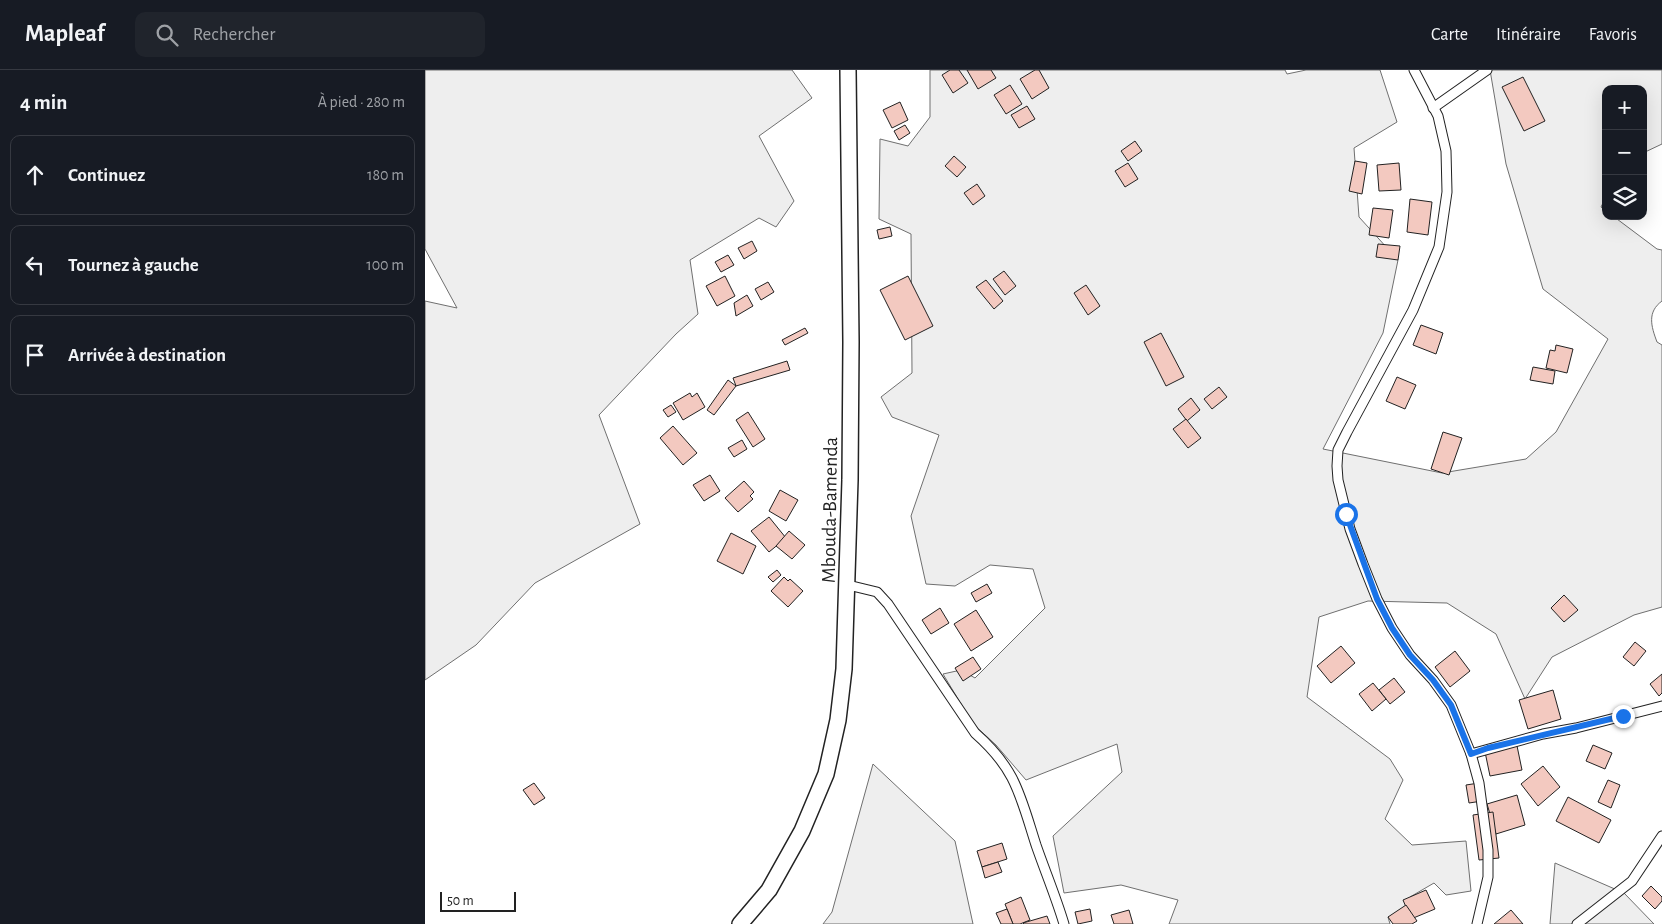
<!DOCTYPE html>
<html lang="fr">
<meta charset="utf-8">
<style>
body{margin:0;font-family:"Alegreya Sans",sans-serif;background:#20242c;color:#f1f3f6}
.controls{position:absolute;right:15px;top:15px;display:grid;overflow:hidden;border-radius:10px;box-shadow:0 5px 20px #0002}
.controls button{width:45px;height:45px;display:grid;place-items:center;padding:0;border:0;border-bottom:1px solid #363941;background:#171b24;color:#f1f3f6;font:25px sans-serif}
.scale{position:absolute;left:15px;bottom:12px;width:76px;box-sizing:border-box;padding-left:5px;border:2px solid #222;border-top:0;font-size:14px;line-height:18px;white-space:nowrap;color:#222;-webkit-text-stroke:4px #fff;paint-order:stroke}
.stop{position:absolute;width:15px;height:15px;margin:-11px;border:4px solid #1a73e8;border-radius:50%;background:#fff}
.stop.end{background:#1a73e8;border-color:#fff;box-shadow:0 1px 5px #0008}
.list{margin:0;padding:0;list-style:none}
h2{display:flex;justify-content:space-between;align-items:center;height:65px;margin:0;padding:0 20px;font-size:21px}
h2 small{font-size:16px;font-weight:400;color:#9ea1a6}
.list li{display:grid;grid-template-columns:32px 1fr auto;gap:15px;align-items:center;box-sizing:border-box;height:80px;margin:0 10px 10px;padding:0 10px;border:1px solid #363941;border-radius:10px}
.list b{display:block;font-size:19px;white-space:nowrap}
.list em{font-size:16px;font-style:normal;color:#9ea1a6}
.icon{flex:none;width:28px;height:28px;fill:none;stroke:currentColor;stroke-width:2;stroke-linecap:round;stroke-linejoin:round}
.map{position:relative;flex:none;width:1237px;height:854px;overflow:hidden}
header{display:flex;align-items:center;gap:30px;box-sizing:border-box;height:70px;padding:0 25px;background:#171b24;border-bottom:1px solid #363941}
header strong{font-size:24px}
nav{display:flex;gap:28px;margin-inline-start:auto;font-size:18px}
.search{width:350px;height:45px;background:#20242c;display:flex;align-items:center;gap:12px;box-sizing:border-box;padding:0 18px;border-radius:10px;color:#9ea1a6;font-size:19px}
main{display:flex}
aside{flex:1;background:#171b24}
.map>svg:first-child{display:block}
.green{fill:#eee;stroke:#6f6f6f}
.building{fill:#f3c9c0;stroke:#222}
.lines{fill:none;stroke-linecap:round;stroke-linejoin:round}
.minor-casing{stroke:#222;stroke-width:11}
.trunk-casing{stroke:#222;stroke-width:18}
.minor{stroke:#fff;stroke-width:9}
.trunk{stroke:#fff;stroke-width:15}
.route{stroke:#1a73e8;stroke-width:6}
.labels{text-anchor:middle;stroke-width:4;stroke-linejoin:round;paint-order:stroke}
.street-label{font-size:20px;fill:#222;stroke:#fff}
</style>
<header>
<strong>Mapleaf</strong>
<div class="search"><svg class="icon" aria-label="search" viewBox="0 0 24 24"><circle cx="10" cy="10" r="6"/><path d="M15 15l6 6"/></svg>Rechercher</div>
<nav><a>Carte</a><a>Itinéraire</a><a>Favoris</a></nav>
</header>
<main>
<aside>
<h2>4 min<small>À pied · 280 m</small></h2>
<ul class="list">
<li><svg class="icon" aria-label="ahead" viewBox="0 0 24 24"><path d="M12 20V5M6 11l6-6 6 6"/></svg><div><b>Continuez</b></div><em>180 m</em></li>
<li><svg class="icon" aria-label="left" viewBox="0 0 24 24"><path d="M17 20v-9H6M10 6l-5 5 5 5"/></svg><div><b>Tournez à gauche</b></div><em>100 m</em></li>
<li><svg class="icon" aria-label="arrive" viewBox="0 0 24 24"><path d="M6 21V4h12l-3 4 3 4H6"/></svg><div><b>Arrivée à destination</b></div></li>
</ul>
</aside>
<div class="map">
<svg width="1237" height="854" viewBox="0 0 1237 854">
<rect width="100%" height="100%" fill="#fff"/>
<g class="green">
<polygon points="0,0 367,0 387,28 334,66 369,131 351,157 334,148 265,190 273,244 251,264 174,345 215,454 110,513 51,575 0,610 0,231 32,238 0,179"/>
<path d="M 505,0 L 860,0 L 862,4 L 881,0 L 955,0 L 972,52 L 929,78 L 934,147 L 973,190 L 958,263 L 898,379 L 1017,403 L 1101,389 L 1131,362 L 1183,269 L 1118,219 L 1081,94 L 1065,0 L 1237,0 L 1237,74 L 1218,83 L 1218,19 L 1181,19 L 1181,127 L 1176,137 L 1181,141 L 1181,146 L 1188,146 L 1232,179 L 1237,180 L 1237,231 C 1222,242 1226,256 1232,272 L 1237,275 L 1237,537 L 1209,545 L 1127,587 L 1100,629 L 1071,564 L 1022,533 L 943,531 L 894,547 L 882,627 L 965,689 L 978,710 L 960,749 L 987,775 L 1041,771 L 1046,821 L 1021,825 L 1009,813 L 985,827 L 990,838 L 963,847 L 965,854 L 744,854 L 753,830 L 696,815 L 639,823 L 628,766 L 697,702 L 692,674 L 601,710 L 571,675 L 548,654 L 518,604 L 536,600 L 550,608 L 620,538 L 608,499 L 565,495 L 530,516 L 501,514 L 486,446 L 514,365 L 467,347 L 456,327 L 487,303 L 486,164 L 454,149 L 455,69 L 483,76 L 505,47 Z"/>
<polygon points="448,694 530,771 548,854 398,854 407,842"/>
<polygon points="1130,793 1199,823 1229,854 1125,854"/>
</g>
<g class="building">
<polygon points="525,0 534,0 543,13 528,23 517,5"/>
<polygon points="542,0 566,0 571,8 553,19"/>
<polygon points="610,0 614,0 624,18 607,29 595,9"/>
<polygon points="1098,7 1120,51 1099,61 1077,17"/>
<polygon points="585,15 597,34 581,44 569,25"/>
<polygon points="475,32 483,50 467,58 458,40"/>
<polygon points="602,36 610,49 594,58 586,45"/>
<polygon points="480,55 485,63 474,70 469,61"/>
<polygon points="710,71 717,81 703,91 696,81"/>
<polygon points="529,86 541,97 532,107 520,96"/>
<polygon points="930,91 942,93 937,124 924,121"/>
<polygon points="703,93 713,109 700,117 690,101"/>
<polygon points="974,93 976,120 954,121 952,95"/>
<polygon points="552,114 560,126 548,135 539,123"/>
<polygon points="985,129 1007,132 1003,165 982,162"/>
<polygon points="948,138 968,140 964,168 944,165"/>
<polygon points="465,157 467,166 454,169 452,160"/>
<polygon points="327,171 332,181 319,189 313,178"/>
<polygon points="953,174 975,176 973,190 951,187"/>
<polygon points="303,185 309,195 296,202 290,192"/>
<polygon points="579,201 591,216 580,225 568,209"/>
<polygon points="300,206 310,226 292,236 281,216"/>
<polygon points="483,206 508,256 480,270 455,220"/>
<polygon points="561,210 578,231 569,239 551,217"/>
<polygon points="343,212 349,222 336,230 330,219"/>
<polygon points="661,215 675,236 663,245 649,223"/>
<polygon points="322,225 328,236 311,246 309,233"/>
<polygon points="996,255 1018,263 1011,284 988,275"/>
<polygon points="380,258 383,263 360,275 357,270"/>
<polygon points="736,263 759,307 741,316 719,272"/>
<polygon points="1131,275 1148,279 1142,303 1121,298 1125,280 1130,281"/>
<polygon points="362,291 365,300 311,316 308,308"/>
<polygon points="1108,297 1130,301 1128,314 1105,310"/>
<polygon points="972,307 991,315 980,339 961,331"/>
<polygon points="303,310 311,316 289,345 282,340"/>
<polygon points="794,317 802,327 787,339 779,329"/>
<polygon points="265,323 267,327 272,323 280,337 258,350 248,333"/>
<polygon points="766,328 775,340 762,351 753,339"/>
<polygon points="246,335 251,342 243,347 238,340"/>
<polygon points="323,342 340,369 328,377 311,350"/>
<polygon points="761,349 776,368 763,378 748,359"/>
<polygon points="248,356 272,383 258,395 235,368"/>
<polygon points="1018,362 1037,368 1024,405 1006,399"/>
<polygon points="317,370 322,379 309,387 303,378"/>
<polygon points="285,405 295,421 279,431 268,415"/>
<polygon points="319,411 329,422 325,426 328,429 313,442 300,428"/>
<polygon points="355,420 373,430 361,451 344,441"/>
<polygon points="344,447 361,468 344,482 326,461"/>
<polygon points="364,461 380,475 367,489 351,476"/>
<polygon points="306,463 331,476 318,504 292,491"/>
<polygon points="352,500 356,505 348,512 343,507"/>
<polygon points="359,507 363,511 365,509 378,521 363,537 346,521"/>
<polygon points="562,514 567,523 551,532 546,523"/>
<polygon points="1139,525 1153,540 1139,552 1126,538"/>
<polygon points="515,538 524,553 506,564 497,550"/>
<polygon points="551,540 568,567 546,581 529,554"/>
<polygon points="1210,572 1221,581 1209,596 1198,587"/>
<polygon points="916,576 930,593 906,613 892,596"/>
<polygon points="1030,581 1045,601 1025,617 1010,597"/>
<polygon points="548,587 556,599 538,611 530,598"/>
<polygon points="1237,604 1237,623 1234,626 1225,614"/>
<polygon points="969,608 980,622 965,634 954,620"/>
<polygon points="948,613 961,629 947,641 934,624"/>
<polygon points="1128,620 1136,649 1103,659 1094,630"/>
<polygon points="1091,671 1097,700 1065,706 1059,677"/>
<polygon points="1168,675 1187,683 1180,699 1161,691"/>
<polygon points="1118,696 1135,717 1113,736 1096,714"/>
<polygon points="1183,710 1195,715 1186,738 1173,732"/>
<polygon points="109,713 120,728 109,735 98,720"/>
<polygon points="1054,713 1057,731 1044,733 1041,715"/>
<polygon points="1092,725 1100,755 1071,764 1062,734"/>
<polygon points="1143,727 1186,750 1174,773 1131,751"/>
<polygon points="1068,742 1074,788 1054,790 1048,745"/>
<polygon points="577,773 582,789 557,797 552,781"/>
<polygon points="573,792 577,802 560,808 557,797"/>
<polygon points="1226,816 1237,827 1237,831 1230,839 1217,826"/>
<polygon points="1001,820 1010,839 986,849 978,830"/>
<polygon points="596,827 605,850 595,854 588,854 580,834"/>
<polygon points="981,835 992,851 987,854 968,854 963,847"/>
<polygon points="582,839 588,854 576,854 571,843"/>
<polygon points="665,839 667,851 653,854 650,842"/>
<polygon points="704,840 708,854 689,854 686,845"/>
<polygon points="1086,840 1098,854 1069,854"/>
<polygon points="622,846 625,854 599,854 598,853"/>
</g>
<g class="lines">
<g class="minor-casing">
<g id="minor">
<polyline points="989,0 1013,46 1021,81 1022,122 1014,177 988,240 922,362 913,380 912,396 913,410 925,459 938,494 952,529 967,558 985,585 1008,610 1026,635 1046,684 1054,713 1063,780 1063,807 1052,854"/>
<polyline points="1008,38 1062,0"/>
<path d="M 423,515 L 452,522 L 463,534 L 550,663 C 591,699 595,725 611,775 C 620,801 631,827 639,854"/>
<polyline points="1046,684 1118,664 1151,658 1237,636"/>
<polyline points="1152,854 1207,811 1237,766"/>
</g>
</g>
<g class="trunk-casing">
<polyline id="trunk" points="315,854 344,820 377,761 401,704 413,650 419,599 425,410 426,272 423,0"/>
</g>
<use href="#minor" class="minor"/>
<use href="#trunk" class="trunk"/>
</g>
<g class="lines">
<polyline class="route" points="921,444 952,529 967,558 985,585 1008,610 1026,635 1046,684 1063,678 1198,646"/>
</g>
<g class="labels">
<g class="street-label">
<text transform="translate(404 440) rotate(-89)" y="7">Mbouda-Bamenda</text>
</g>
</g>
</svg>
<div class="controls">
<button>+</button>
<button>−</button>
<button><svg class="icon" aria-label="layers" viewBox="0 0 24 24"><path d="M12 4l9 5-9 5-9-5zM3 14l9 5 9-5"/></svg></button>
</div>
<div class="scale">50 m</div>
<div class="stop" style="left:921px;top:444px"></div>
<div class="stop end" style="left:1198px;top:646px"></div>
</div>
</main>
